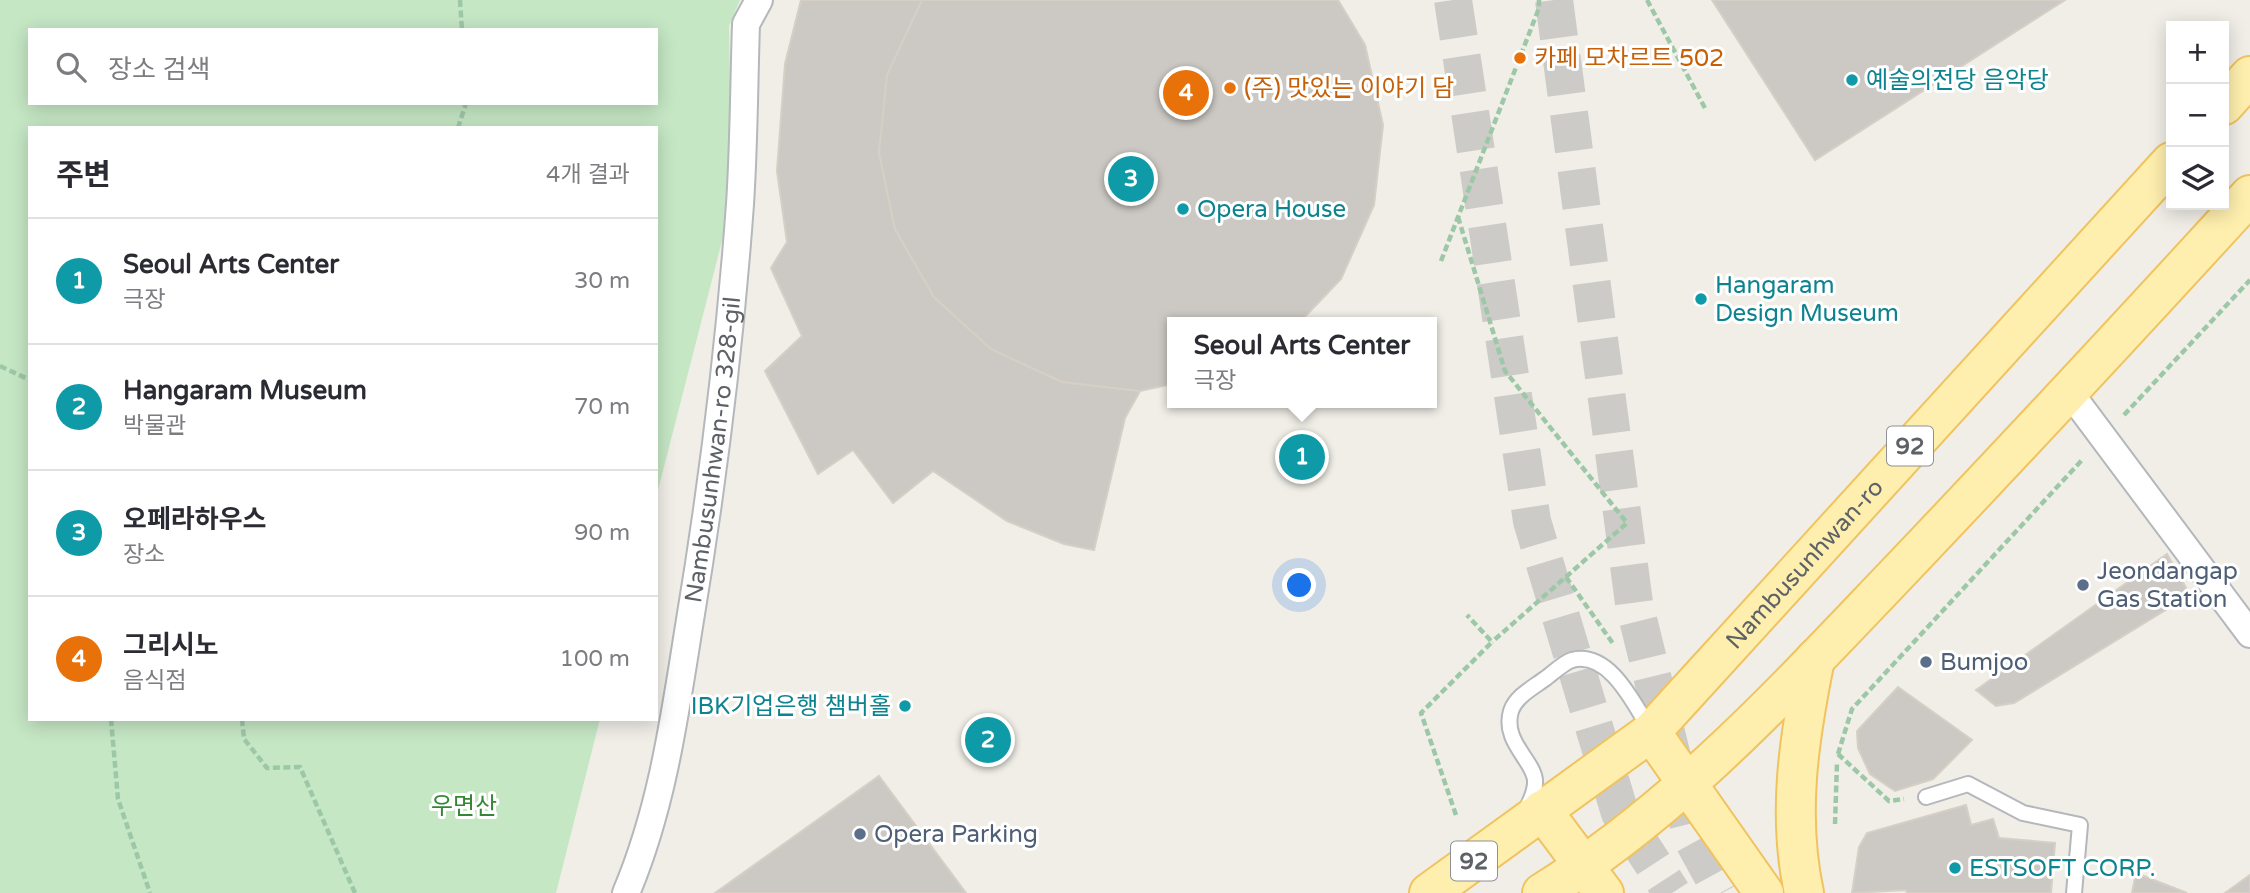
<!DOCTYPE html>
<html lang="ko">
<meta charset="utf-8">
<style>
body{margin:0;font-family:"Varela Round","Noto Sans KR",sans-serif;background:#f2f2f3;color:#2b2b33}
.controls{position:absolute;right:21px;top:21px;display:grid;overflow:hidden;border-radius:0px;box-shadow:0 4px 18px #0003}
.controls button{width:63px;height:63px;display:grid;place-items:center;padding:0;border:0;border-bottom:2px solid #e1e1e2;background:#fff;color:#2b2b33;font:35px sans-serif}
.you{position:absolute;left:1300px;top:586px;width:24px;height:24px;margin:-18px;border:5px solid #fff;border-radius:50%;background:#1a73e8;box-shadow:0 0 0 10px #1a73e833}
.badge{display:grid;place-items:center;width:46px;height:46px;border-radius:50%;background:#111827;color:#fff;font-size:23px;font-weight:700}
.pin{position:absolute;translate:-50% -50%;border:4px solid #fff;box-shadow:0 2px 7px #0006}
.popup{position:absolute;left:1167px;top:317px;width:270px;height:91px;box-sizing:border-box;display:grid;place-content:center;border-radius:0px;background:#fff;filter:drop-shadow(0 2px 5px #0005);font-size:23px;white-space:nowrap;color:#7c7c81}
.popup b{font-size:26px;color:#2b2b33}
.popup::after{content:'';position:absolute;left:50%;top:100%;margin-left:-14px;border:14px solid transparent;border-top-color:#fff}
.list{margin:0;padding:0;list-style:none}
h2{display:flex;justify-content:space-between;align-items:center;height:91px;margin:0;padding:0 28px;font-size:30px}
h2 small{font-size:23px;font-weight:400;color:#7c7c81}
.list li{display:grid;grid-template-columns:46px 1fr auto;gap:21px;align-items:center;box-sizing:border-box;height:126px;padding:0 28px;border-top:2px solid #e1e1e2}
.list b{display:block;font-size:26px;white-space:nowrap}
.list p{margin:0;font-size:23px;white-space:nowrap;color:#7c7c81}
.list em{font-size:23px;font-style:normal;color:#7c7c81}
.icon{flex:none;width:38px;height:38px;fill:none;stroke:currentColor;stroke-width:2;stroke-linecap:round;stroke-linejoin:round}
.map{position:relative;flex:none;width:2250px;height:893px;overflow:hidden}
.search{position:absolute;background:#fff;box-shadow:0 4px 18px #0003;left:28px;top:28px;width:630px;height:77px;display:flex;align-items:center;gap:18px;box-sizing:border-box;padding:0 24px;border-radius:0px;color:#7c7c81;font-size:26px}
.panel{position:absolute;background:#fff;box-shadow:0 4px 18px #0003;left:28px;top:126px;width:630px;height:595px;border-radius:0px}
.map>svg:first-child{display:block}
.green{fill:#c5e7c4;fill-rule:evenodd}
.building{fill:#ccc9c4;stroke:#d5cfc5;stroke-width:2}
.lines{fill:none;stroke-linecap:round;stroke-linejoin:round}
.highway-tunnel{stroke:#cccbc7;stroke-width:38;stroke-dasharray:38 19;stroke-linecap:butt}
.lane-casing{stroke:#b4b7bb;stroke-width:18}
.street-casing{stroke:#b4b7bb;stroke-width:30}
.primary-casing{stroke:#f1c35f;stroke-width:42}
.path{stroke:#9dc8a8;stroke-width:4.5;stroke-dasharray:7 3.5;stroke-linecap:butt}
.lane{stroke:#fff;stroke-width:14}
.street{stroke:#fff;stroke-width:26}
.primary{stroke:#feefae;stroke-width:38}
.food-dot{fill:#e8710a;stroke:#fff;stroke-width:2.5}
.culture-dot{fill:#0f9aa8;stroke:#fff;stroke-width:2.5}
.service-dot{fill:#5c6f8a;stroke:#fff;stroke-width:2.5}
.labels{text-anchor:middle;stroke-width:6;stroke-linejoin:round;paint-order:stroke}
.shield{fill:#fff;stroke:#8e9195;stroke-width:2}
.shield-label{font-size:23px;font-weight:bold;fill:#5e6267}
.food-label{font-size:24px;fill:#c56008;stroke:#fff;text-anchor:start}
.culture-label{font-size:24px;fill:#0d838f;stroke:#fff;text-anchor:start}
.street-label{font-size:24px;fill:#5e6267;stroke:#fff}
.service-label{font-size:24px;fill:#4e5e75;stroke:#fff;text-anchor:start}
.park-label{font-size:24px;fill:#368637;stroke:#fff}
</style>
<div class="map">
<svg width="2250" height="893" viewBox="0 0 2250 893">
<rect width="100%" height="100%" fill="#f0eee7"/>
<path class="green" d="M 0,0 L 740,0 L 729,26 L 732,202 L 656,498 L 656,128 L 30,128 L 30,719 L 600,719 L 556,893 L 0,893 ZM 30,30 L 656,30 L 656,103 L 30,103 Z"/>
<g class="building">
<polygon points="801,0 922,0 893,65 879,153 895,229 934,297 991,349 1062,382 1140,391 1125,418 1094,550 1064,544 1007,521 933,471 893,503 853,450 818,474 765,371 802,336 771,268 787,242 777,171 785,64"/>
<polygon points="922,0 1338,0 1365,45 1383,125 1374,205 1341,279 1300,322 1172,322 1172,384 1140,391 1062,382 991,349 934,297 895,229 879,153 887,75"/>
<polygon points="1712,0 2065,0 1815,160"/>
<polygon points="2167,554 2190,595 2014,703 1996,706 1976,690"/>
<polygon points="1898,687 1972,740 1933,779 1895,791 1870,774 1858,748 1857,731"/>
<polygon points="879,776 966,893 715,893"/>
<polygon points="1966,805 1971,825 1993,819 1999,838 2055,843 2051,893 1907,893 1906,890 1852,893 1859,847 1867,833"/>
<polygon points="2136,873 2187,893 2132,893"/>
<polygon points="2250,875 2250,893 2225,893"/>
</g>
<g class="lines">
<g class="highway-tunnel">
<polyline points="1453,0 1532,521 1620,813 1672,893"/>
<polyline points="1554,0 1634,603 1692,838 1722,893"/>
</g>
<g class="lane-casing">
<g id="lane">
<polyline points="1926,797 1968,784 2023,813 2080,825 2074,893"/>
<path d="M 1526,810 C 1530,801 1536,791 1535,780 C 1533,760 1502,741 1511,711 C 1516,696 1534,687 1546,678 C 1553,673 1563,663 1572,660 C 1610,650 1635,706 1651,731"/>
</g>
</g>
<g class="street-casing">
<g id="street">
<polyline points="2070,393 2250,634"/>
<path id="s1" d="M 626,893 C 663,806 675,713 690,620 C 713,482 730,343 740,204 C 744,144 744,84 746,24 L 759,0"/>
</g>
</g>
<g class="primary-casing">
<g id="primary">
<polyline points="2224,105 2250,76"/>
<polyline points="1651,732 1764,893"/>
<polyline points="1542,810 1604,893"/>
<path id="s2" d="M 1429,893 L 1651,732 L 2171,162"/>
<path d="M 1542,893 C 1677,809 1783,693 1892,579 C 2013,452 2132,324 2250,195"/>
<path d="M 1804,893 C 1787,814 1799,738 1815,659"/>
</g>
</g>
<g class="path">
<polyline points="460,0 462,30"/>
<polyline points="1647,0 1706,110"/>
<polyline points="458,128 466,103"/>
<polyline points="1458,217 1505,371 1627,523 1492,642"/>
<polyline points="1441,261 1539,8 1539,0"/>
<polyline points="0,366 30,380"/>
<polyline points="2124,415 2250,280"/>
<polyline points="1566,577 1614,645"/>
<polyline points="111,719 118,799 150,893"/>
<polyline points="242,719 244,739 267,768 300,767 355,893"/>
<polyline points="1838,754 1852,709 2082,460"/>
<polyline points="1838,754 1889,801 1904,799"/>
<polyline points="1456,815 1421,713 1492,642 1467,615"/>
<polyline points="1835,824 1837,763"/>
</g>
<use href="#lane" class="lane"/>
<use href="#street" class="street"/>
<use href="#primary" class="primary"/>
</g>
<g class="food-dot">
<circle cx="1520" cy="58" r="7"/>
<circle cx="1230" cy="88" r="7"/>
</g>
<g class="culture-dot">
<circle cx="1852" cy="80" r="7"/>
<circle cx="1183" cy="209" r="7"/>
<circle cx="1701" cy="299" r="7"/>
<circle cx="905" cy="706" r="7"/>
<circle cx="1955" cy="868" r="7"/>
</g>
<g class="service-dot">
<circle cx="2083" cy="585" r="7"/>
<circle cx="1926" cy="662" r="7"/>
<circle cx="860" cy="834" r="7"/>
</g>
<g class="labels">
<g class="shield">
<rect x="1887" y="426.5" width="46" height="39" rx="5"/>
<rect x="1451" y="841.5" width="46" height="39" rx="5"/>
</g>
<g class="shield-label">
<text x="1910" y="454">92</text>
<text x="1474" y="869">92</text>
</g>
<g class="food-label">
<text x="1534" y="66">카페 모차르트 502</text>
<text x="1244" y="96">(주) 맛있는 이야기 담</text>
</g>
<g class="culture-label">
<text x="1866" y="88">예술의전당 음악당</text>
<text x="1197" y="217">Opera House</text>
<text x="1715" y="293">Hangaram<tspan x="1715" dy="28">Design Museum</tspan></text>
<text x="891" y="714" text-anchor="end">IBK기업은행 챔버홀</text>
<text x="1969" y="876">ESTSOFT CORP.</text>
</g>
<g class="street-label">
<text dy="8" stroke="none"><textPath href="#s1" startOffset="453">Nambusunhwan-ro 328-gil</textPath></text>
<text dy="8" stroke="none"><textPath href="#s2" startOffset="502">Nambusunhwan-ro</textPath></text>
</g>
<g class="service-label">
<text x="2097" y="579">Jeondangap<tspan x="2097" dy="28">Gas Station</tspan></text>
<text x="1940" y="670">Bumjoo</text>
<text x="874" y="842">Opera Parking</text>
</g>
<g class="park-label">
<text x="464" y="814">우면산</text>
</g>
</g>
</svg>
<div class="controls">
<button>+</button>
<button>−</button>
<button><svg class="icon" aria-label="layers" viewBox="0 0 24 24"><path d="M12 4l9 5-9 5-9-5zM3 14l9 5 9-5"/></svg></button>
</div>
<div class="you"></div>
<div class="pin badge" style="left:1302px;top:457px;background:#0f9aa8">1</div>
<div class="popup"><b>Seoul Arts Center</b>극장</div>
<div class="pin badge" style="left:988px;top:740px;background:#0f9aa8">2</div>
<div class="pin badge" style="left:1131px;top:179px;background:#0f9aa8">3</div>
<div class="pin badge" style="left:1186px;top:93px;background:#e8710a">4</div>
<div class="search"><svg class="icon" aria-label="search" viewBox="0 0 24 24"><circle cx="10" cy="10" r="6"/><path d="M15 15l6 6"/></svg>장소 검색</div>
<section class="panel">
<h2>주변<small>4개 결과</small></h2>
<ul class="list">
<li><span class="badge" style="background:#0f9aa8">1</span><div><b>Seoul Arts Center</b><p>극장</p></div><em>30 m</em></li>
<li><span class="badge" style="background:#0f9aa8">2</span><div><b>Hangaram Museum</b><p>박물관</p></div><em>70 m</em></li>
<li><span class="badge" style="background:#0f9aa8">3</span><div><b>오페라하우스</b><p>장소</p></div><em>90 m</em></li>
<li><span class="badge" style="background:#e8710a">4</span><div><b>그리시노</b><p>음식점</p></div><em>100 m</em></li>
</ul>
</section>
</div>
